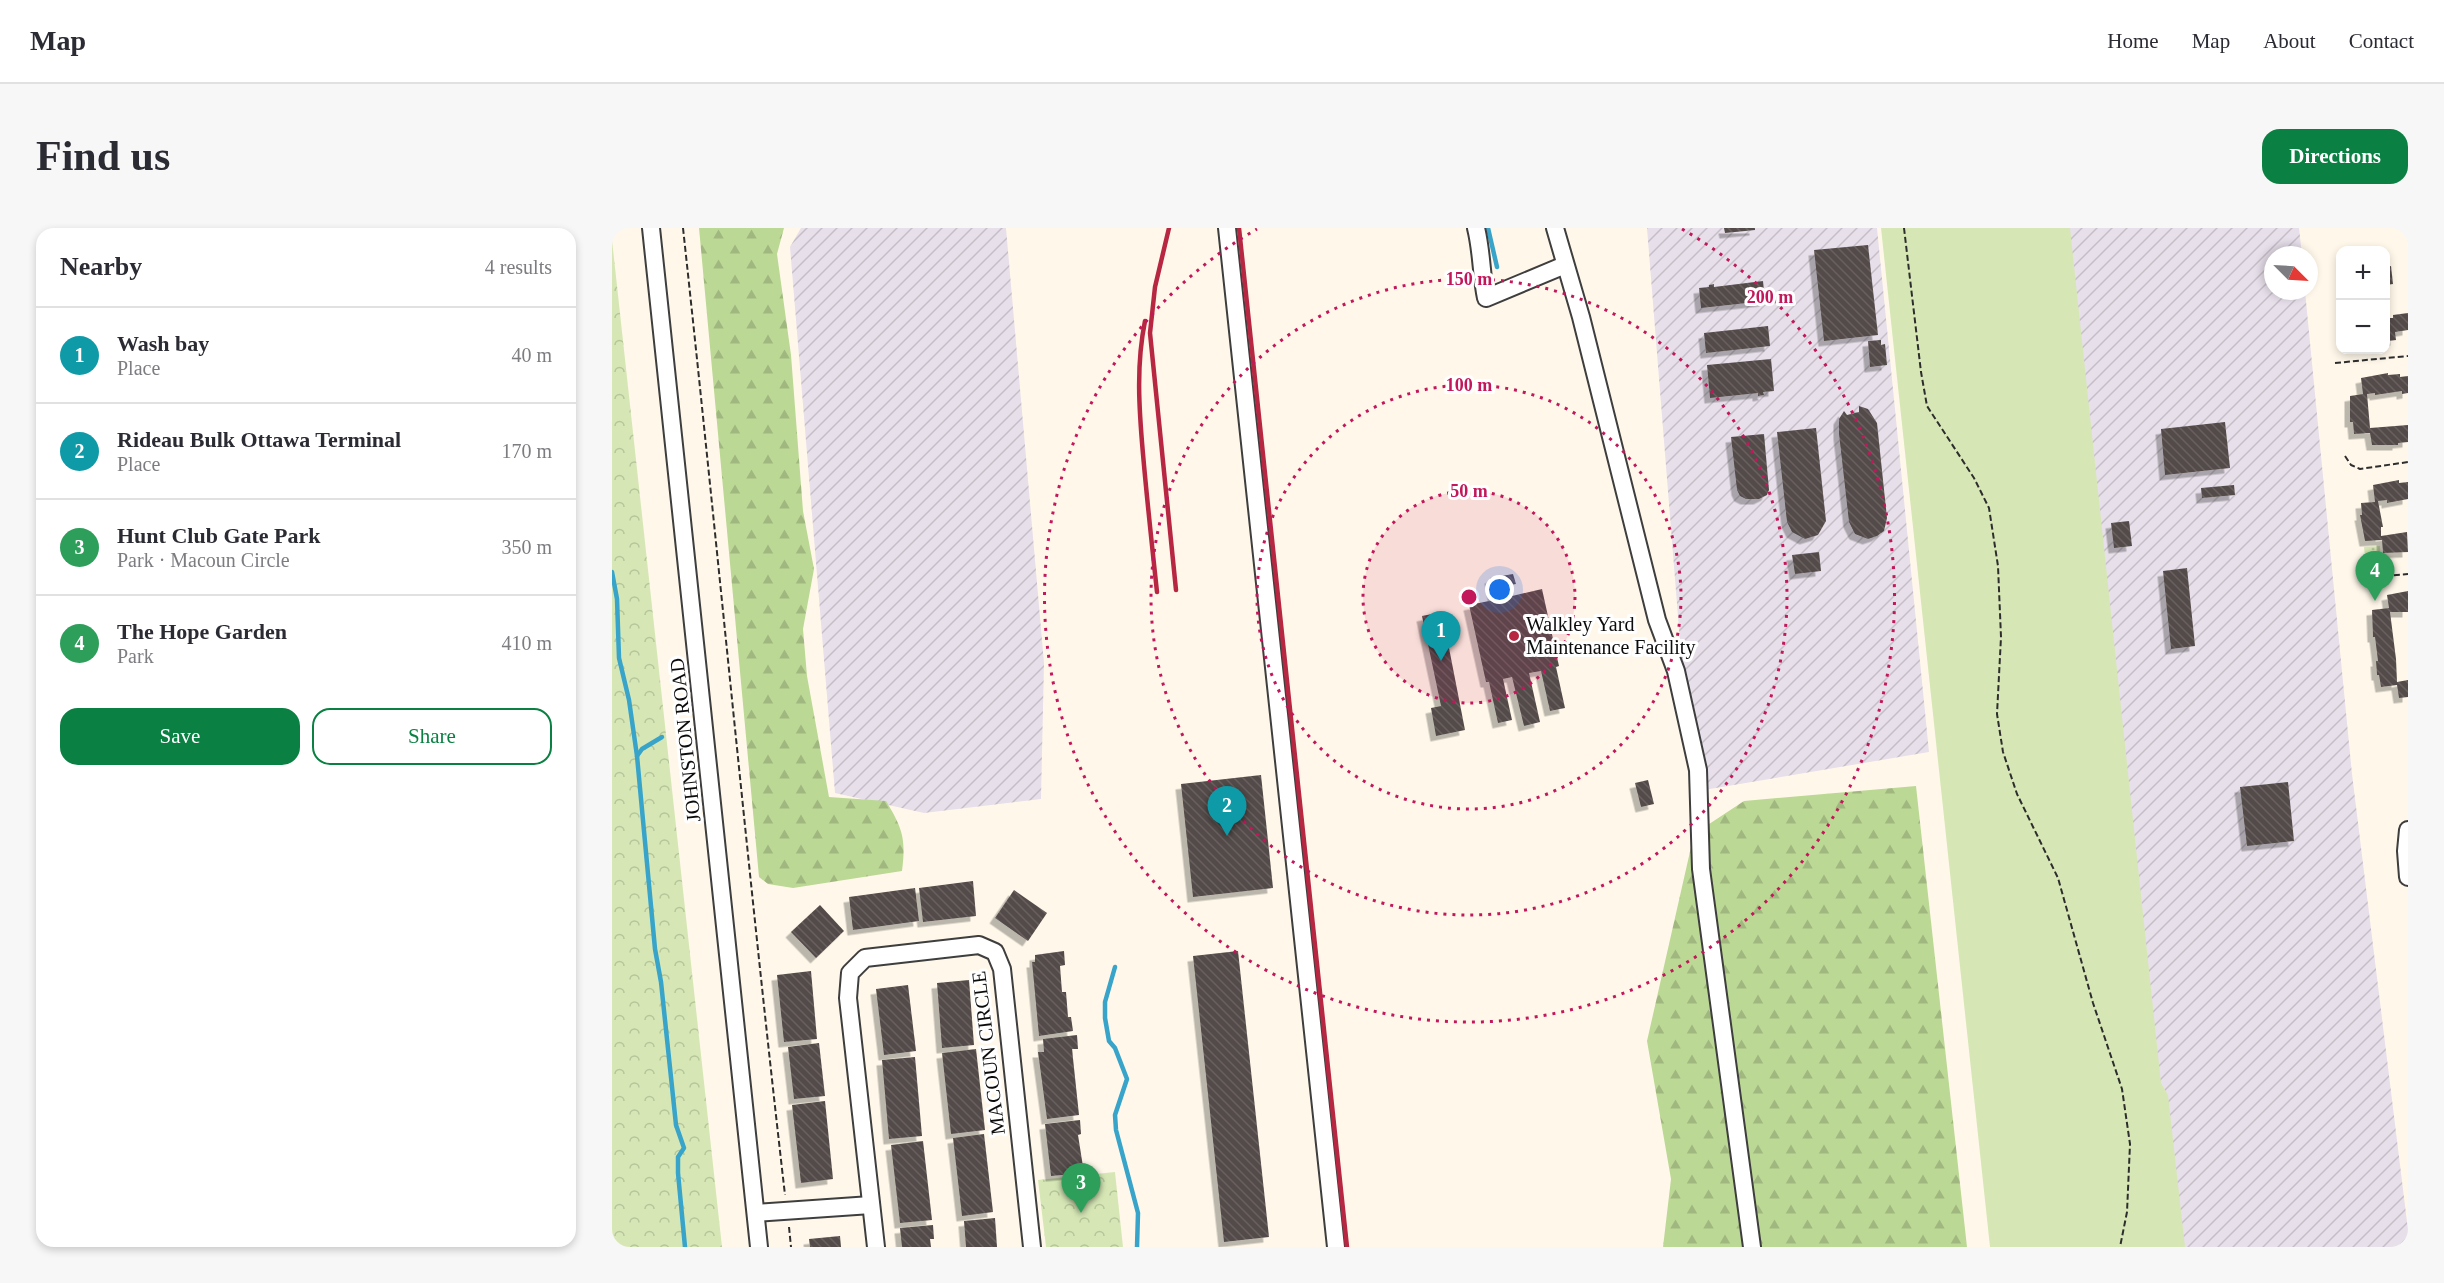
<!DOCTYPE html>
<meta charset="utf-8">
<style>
body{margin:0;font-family:Georgia,serif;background:#f7f7f7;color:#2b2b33}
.controls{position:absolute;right:18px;top:18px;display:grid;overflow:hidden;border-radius:12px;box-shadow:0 3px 9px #0003}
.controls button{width:54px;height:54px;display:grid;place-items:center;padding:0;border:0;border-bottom:2px solid #e1e1e2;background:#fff;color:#2b2b33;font:30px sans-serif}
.compass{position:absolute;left:1652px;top:18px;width:54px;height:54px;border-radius:50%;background:#fff;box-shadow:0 3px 9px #0003;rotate:114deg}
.you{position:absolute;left:888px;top:362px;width:21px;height:21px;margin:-15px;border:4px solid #fff;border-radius:50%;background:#1a73e8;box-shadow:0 0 0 9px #1a73e833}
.badge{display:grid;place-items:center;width:39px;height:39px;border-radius:50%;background:#0b8043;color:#fff;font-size:20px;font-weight:700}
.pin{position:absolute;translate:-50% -50px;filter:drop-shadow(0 2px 3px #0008)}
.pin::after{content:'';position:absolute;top:32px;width:21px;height:18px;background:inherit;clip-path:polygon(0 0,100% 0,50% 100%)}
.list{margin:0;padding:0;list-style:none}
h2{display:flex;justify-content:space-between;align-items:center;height:78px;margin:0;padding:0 24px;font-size:26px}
h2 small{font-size:20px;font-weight:400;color:#7c7c81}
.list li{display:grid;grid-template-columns:39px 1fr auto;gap:18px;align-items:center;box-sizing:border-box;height:96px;padding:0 24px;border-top:2px solid #e1e1e2}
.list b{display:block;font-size:22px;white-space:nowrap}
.list p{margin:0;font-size:20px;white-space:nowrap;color:#7c7c81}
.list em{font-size:20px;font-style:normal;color:#7c7c81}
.actions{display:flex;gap:12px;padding:18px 24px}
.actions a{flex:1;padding:14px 0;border:2px solid #0b8043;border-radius:18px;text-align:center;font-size:21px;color:#0b8043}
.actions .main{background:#0b8043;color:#fff}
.map{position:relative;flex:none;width:1796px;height:1019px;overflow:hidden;border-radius:18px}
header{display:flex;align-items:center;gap:36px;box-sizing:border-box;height:84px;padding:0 30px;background:#fff;border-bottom:2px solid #e1e1e2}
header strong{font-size:28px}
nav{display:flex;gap:33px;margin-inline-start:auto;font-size:21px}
.intro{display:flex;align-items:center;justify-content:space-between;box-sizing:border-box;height:144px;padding:0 36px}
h1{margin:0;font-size:42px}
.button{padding:15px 27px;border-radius:18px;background:#0b8043;color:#fff;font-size:21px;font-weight:700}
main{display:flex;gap:36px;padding:0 36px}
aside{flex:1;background:#fff;border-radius:18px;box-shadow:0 3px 9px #0003}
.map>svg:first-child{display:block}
.industrial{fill:url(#industrial-furrows)}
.grass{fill:#d6e7b5}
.forest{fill:url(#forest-firs)}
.park{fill:url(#park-crowns)}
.garden{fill:url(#garden-dots)}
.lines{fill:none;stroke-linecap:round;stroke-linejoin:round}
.stream{stroke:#39a4ca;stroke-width:4.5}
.building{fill:url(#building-back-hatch);filter:url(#shadow)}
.minor-casing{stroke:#3e3e3e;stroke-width:20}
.path{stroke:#2d2d2d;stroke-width:2;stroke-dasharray:6 3;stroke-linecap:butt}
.minor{stroke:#fff;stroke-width:16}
.rail{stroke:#b72742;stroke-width:4.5}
.ring{fill:none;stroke:#c2185b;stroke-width:3;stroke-dasharray:3 6}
.poi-dot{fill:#b72742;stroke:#fff;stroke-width:2}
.labels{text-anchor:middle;stroke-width:6;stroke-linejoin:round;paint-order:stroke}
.poi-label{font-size:20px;fill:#0b0b0b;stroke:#fff;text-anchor:start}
.street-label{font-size:20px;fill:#0b0b0b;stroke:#fff}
.centre{fill:#c2185b;stroke:#fff;stroke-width:3}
.ring-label{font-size:18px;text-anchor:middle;font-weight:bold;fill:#c2185b;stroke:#fff;stroke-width:6;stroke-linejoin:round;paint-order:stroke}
</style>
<header>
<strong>Map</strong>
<nav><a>Home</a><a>Map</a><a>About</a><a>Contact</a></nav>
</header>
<div class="intro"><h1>Find us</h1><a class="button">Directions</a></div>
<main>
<aside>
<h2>Nearby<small>4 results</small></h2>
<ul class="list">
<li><span class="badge" style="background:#0f9aa8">1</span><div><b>Wash bay</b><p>Place</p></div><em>40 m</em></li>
<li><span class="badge" style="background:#0f9aa8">2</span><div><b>Rideau Bulk Ottawa Terminal</b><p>Place</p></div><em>170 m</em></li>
<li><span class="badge" style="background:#2e9e5b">3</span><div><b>Hunt Club Gate Park</b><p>Park · Macoun Circle</p></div><em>350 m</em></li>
<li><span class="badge" style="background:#2e9e5b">4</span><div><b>The Hope Garden</b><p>Park</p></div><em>410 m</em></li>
</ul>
<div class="actions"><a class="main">Save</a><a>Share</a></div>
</aside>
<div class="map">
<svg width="1796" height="1019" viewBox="0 0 1796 1019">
<defs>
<pattern id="industrial-furrows" width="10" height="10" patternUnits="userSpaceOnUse" patternTransform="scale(1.5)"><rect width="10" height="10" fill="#e7dfea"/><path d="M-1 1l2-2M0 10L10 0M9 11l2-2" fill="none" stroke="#c5bec7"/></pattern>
<pattern id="forest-firs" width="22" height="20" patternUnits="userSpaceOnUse" patternTransform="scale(1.5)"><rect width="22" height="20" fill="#bcd895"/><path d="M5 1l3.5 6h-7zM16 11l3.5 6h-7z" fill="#a0b87f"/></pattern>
<pattern id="park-crowns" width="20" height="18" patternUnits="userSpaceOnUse" patternTransform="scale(1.5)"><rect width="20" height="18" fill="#d6e7b5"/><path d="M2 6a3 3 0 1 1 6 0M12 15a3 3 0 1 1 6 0" fill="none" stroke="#b6c59a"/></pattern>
<pattern id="garden-dots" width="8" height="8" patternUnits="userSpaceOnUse" patternTransform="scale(1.5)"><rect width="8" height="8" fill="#d6e7b5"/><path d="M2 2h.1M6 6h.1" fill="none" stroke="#b6c59a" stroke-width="1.8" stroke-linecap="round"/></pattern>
<pattern id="building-back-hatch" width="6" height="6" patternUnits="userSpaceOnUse" patternTransform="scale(1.5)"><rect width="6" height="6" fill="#534b48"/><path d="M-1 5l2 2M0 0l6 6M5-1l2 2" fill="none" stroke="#67605e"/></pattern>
<filter id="shadow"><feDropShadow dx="-5.5" dy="5.5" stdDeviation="0" flood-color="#0004"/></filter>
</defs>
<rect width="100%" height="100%" fill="#fff8ea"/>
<g class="industrial">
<polygon points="189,0 394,0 432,435 429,571 312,585 223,565 178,19"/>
<polygon points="1035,0 1265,0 1317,524 1080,564"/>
<polygon points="1449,0 1687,0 1690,27 1661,27 1661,63 1693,63 1740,546 1796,1002 1796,1019 1561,1019"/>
</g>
<polygon class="grass" points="1269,0 1458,0 1549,855 1556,867 1573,1019 1378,1019"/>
<g class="forest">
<path d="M 87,0 L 172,0 L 165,26 L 179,127 L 191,283 L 202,341 L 191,401 L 195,448 L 217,569 L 274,573 C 291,601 294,611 290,643 L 181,660 L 156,656 L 147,649 Z"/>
<polygon points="1304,558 1355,1019 1051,1019 1059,951 1035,813 1082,606 1132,573"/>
</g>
<g class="park">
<polygon points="0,12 110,1019 0,1019"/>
<polygon points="503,944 511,1019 434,1019 426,952"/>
</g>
<polygon class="garden" points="1768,318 1769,337 1754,338 1752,319"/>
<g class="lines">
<g class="stream">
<polyline points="876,0 885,39"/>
<polyline points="0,344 5,371 7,430 17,472 25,528 43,721 49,754 64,897 72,920 66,929 66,945 73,1019"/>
<polyline points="25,528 30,521 50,509"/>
<polyline points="503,739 493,774 493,790 497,813 503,820 515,851 503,887 504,902 526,985 525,1019"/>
</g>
</g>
<g class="building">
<polygon points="1112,0 1143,0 1143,2 1113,5"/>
<polygon points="1256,17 1266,107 1212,113 1202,22"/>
<polygon points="1779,38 1781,56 1774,57 1774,39"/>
<polygon points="1151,53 1153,73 1089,80 1087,60 1097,59 1097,57 1102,56 1102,59"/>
<polygon points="1796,85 1796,102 1783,104 1784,112 1776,113 1776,107 1774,108 1774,90 1781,90 1781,87"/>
<polygon points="1156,98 1158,118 1094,125 1092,105"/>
<polygon points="1269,112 1269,117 1273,116 1275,137 1258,139 1256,113"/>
<polygon points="1159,131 1162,163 1151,164 1152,167 1146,168 1146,165 1098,170 1095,137"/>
<polygon points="1776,145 1776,147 1788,146 1788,149 1796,148 1796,165 1790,166 1790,163 1763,167 1763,165 1755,166 1758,200 1796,197 1796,214 1786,215 1786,217 1760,217 1758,205 1742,206 1741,194 1738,194 1738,168 1751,166 1749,150"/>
<polygon points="1247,178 1256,181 1265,195 1275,290 1272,303 1265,308 1256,311 1243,306 1237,294 1227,206 1227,191 1232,183 1235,187 1247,184"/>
<polygon points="1613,194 1618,240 1553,247 1549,201"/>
<polygon points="1204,200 1214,293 1206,307 1193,311 1180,304 1175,294 1165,204"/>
<polygon points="1152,206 1157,262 1155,267 1147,271 1134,271 1128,268 1125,262 1119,209"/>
<polygon points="1787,252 1787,255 1796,254 1796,271 1775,275 1775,272 1766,273 1771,299 1769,299 1769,308 1795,304 1796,324 1771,325 1770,312 1753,313 1748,287 1750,287 1749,275 1763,274 1761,257"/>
<polygon points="1622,257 1623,267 1590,270 1589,260"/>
<polygon points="1517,293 1520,318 1502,320 1499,295"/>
<polygon points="1207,324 1209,343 1183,346 1180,327"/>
<polygon points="1575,340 1583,418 1559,421 1551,343"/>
<polygon points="901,346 904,356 898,357 900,368 930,361 947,438 944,439 953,480 938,483 929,443 917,445 928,494 912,498 900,449 891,451 900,492 886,495 877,454 874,454 857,377 882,372 878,350"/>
<polygon points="1796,363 1796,384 1778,384 1784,431 1785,454 1796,452 1796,469 1787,470 1785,457 1769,459 1767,447 1765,447 1764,433 1766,433 1763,409 1761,409 1760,382 1777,380 1775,367"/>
<polygon points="830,384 853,502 824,508 819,480 829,478 810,388"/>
<polygon points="649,547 661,660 581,669 569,556"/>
<polygon points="1036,552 1042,576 1029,579 1023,555"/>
<polygon points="1676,554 1682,613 1635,618 1628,559"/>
<polygon points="361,653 364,688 311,694 307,660"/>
<polygon points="303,660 307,693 241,702 237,669"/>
<polygon points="402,662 435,685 416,713 383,690"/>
<polygon points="208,677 232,703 204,730 179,704"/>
<polygon points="452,723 453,737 448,738 450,764 454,764 456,789 459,789 461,803 427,808 420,734 423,734 423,727"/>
<polygon points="626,723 657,1009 612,1014 581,728"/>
<polygon points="199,743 205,811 172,814 165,747"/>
<polygon points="357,752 362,817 330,820 325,755"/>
<polygon points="296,757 304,823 272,827 264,761"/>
<polygon points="465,807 466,821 460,821 467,887 435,891 426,824 432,824 431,811"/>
<polygon points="207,815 213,868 182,871 176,819"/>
<polygon points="364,821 373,902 339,906 330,825"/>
<polygon points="303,829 310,908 277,911 270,832"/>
<polygon points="213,873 221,951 189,955 180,877"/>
<polygon points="468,892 469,906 466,907 472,945 439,948 433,896"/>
<polygon points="372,906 381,984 350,988 341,910"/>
<polygon points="311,913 320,992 288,995 279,917"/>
<polygon points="383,990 385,1019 354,1019 352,993"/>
<polygon points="321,997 322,1011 318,1011 319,1019 290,1019 288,1000"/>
<polygon points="228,1008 229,1019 198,1019 197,1011"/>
</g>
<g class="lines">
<g class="minor-casing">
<g id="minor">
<polyline points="39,0 147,1019"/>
<polyline points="615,0 724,1019"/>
<path d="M 864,0 C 870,24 869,46 874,70 L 953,37"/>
<polyline points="943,0 969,89 1045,392 1064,443 1086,542 1089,641 1140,1019"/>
<polyline points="1796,602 1794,623 1796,649"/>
<polyline points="144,985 259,977"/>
<polyline points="264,1019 236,770 238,745 253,730 367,717 383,724 390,741 420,1019"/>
</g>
</g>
<g class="path">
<path d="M 71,0 C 106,322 136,645 173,967"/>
<polyline points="1292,0 1309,144 1315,178 1362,250 1377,280 1386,338 1389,409 1385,486 1391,524 1405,566 1446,650 1481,775 1510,861 1518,916 1515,984 1508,1019"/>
<polyline points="1723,135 1796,128"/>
<polyline points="1733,228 1739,237 1748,241 1796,234"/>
<polyline points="1746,350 1796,346"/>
<polyline points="177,999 179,1019"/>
</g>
<use href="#minor" class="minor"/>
<g class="rail">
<polyline points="557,0 543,59 538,105 564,362"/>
<polyline points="627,0 735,1019"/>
<path d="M 533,93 C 524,137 527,181 531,226 C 535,272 540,318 545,364"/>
</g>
</g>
<circle cx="857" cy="369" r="106" fill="#c2185b" fill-opacity=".12"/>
<g class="ring">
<circle cx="857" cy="369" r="106"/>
<circle cx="857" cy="369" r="212"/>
<circle cx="857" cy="369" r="318"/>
<path d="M1070 1A425 425 0 1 1 645 1"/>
</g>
<circle class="poi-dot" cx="902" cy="408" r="6"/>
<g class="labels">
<g class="poi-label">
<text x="914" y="403">Walkley Yard<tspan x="914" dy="23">Maintenance Facility</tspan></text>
</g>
<g class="street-label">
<text transform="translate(73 512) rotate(-96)" y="7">JOHNSTON ROAD</text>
<text transform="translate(376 825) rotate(-97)" y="7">MACOUN CIRCLE</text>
</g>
</g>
<circle cx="857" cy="369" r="9" class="centre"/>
<g class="ring-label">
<text x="857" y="57">150 m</text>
<text x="1158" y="75">200 m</text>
<text x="857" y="163">100 m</text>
<text x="857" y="269">50 m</text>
</g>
</svg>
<div class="controls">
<button>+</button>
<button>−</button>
</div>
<svg class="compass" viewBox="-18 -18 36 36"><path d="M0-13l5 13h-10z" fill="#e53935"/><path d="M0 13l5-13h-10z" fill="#7c7c81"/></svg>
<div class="you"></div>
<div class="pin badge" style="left:829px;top:433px;background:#0f9aa8">1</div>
<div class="pin badge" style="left:615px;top:608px;background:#0f9aa8">2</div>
<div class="pin badge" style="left:469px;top:985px;background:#2e9e5b">3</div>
<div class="pin badge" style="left:1763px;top:373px;background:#2e9e5b">4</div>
</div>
</main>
